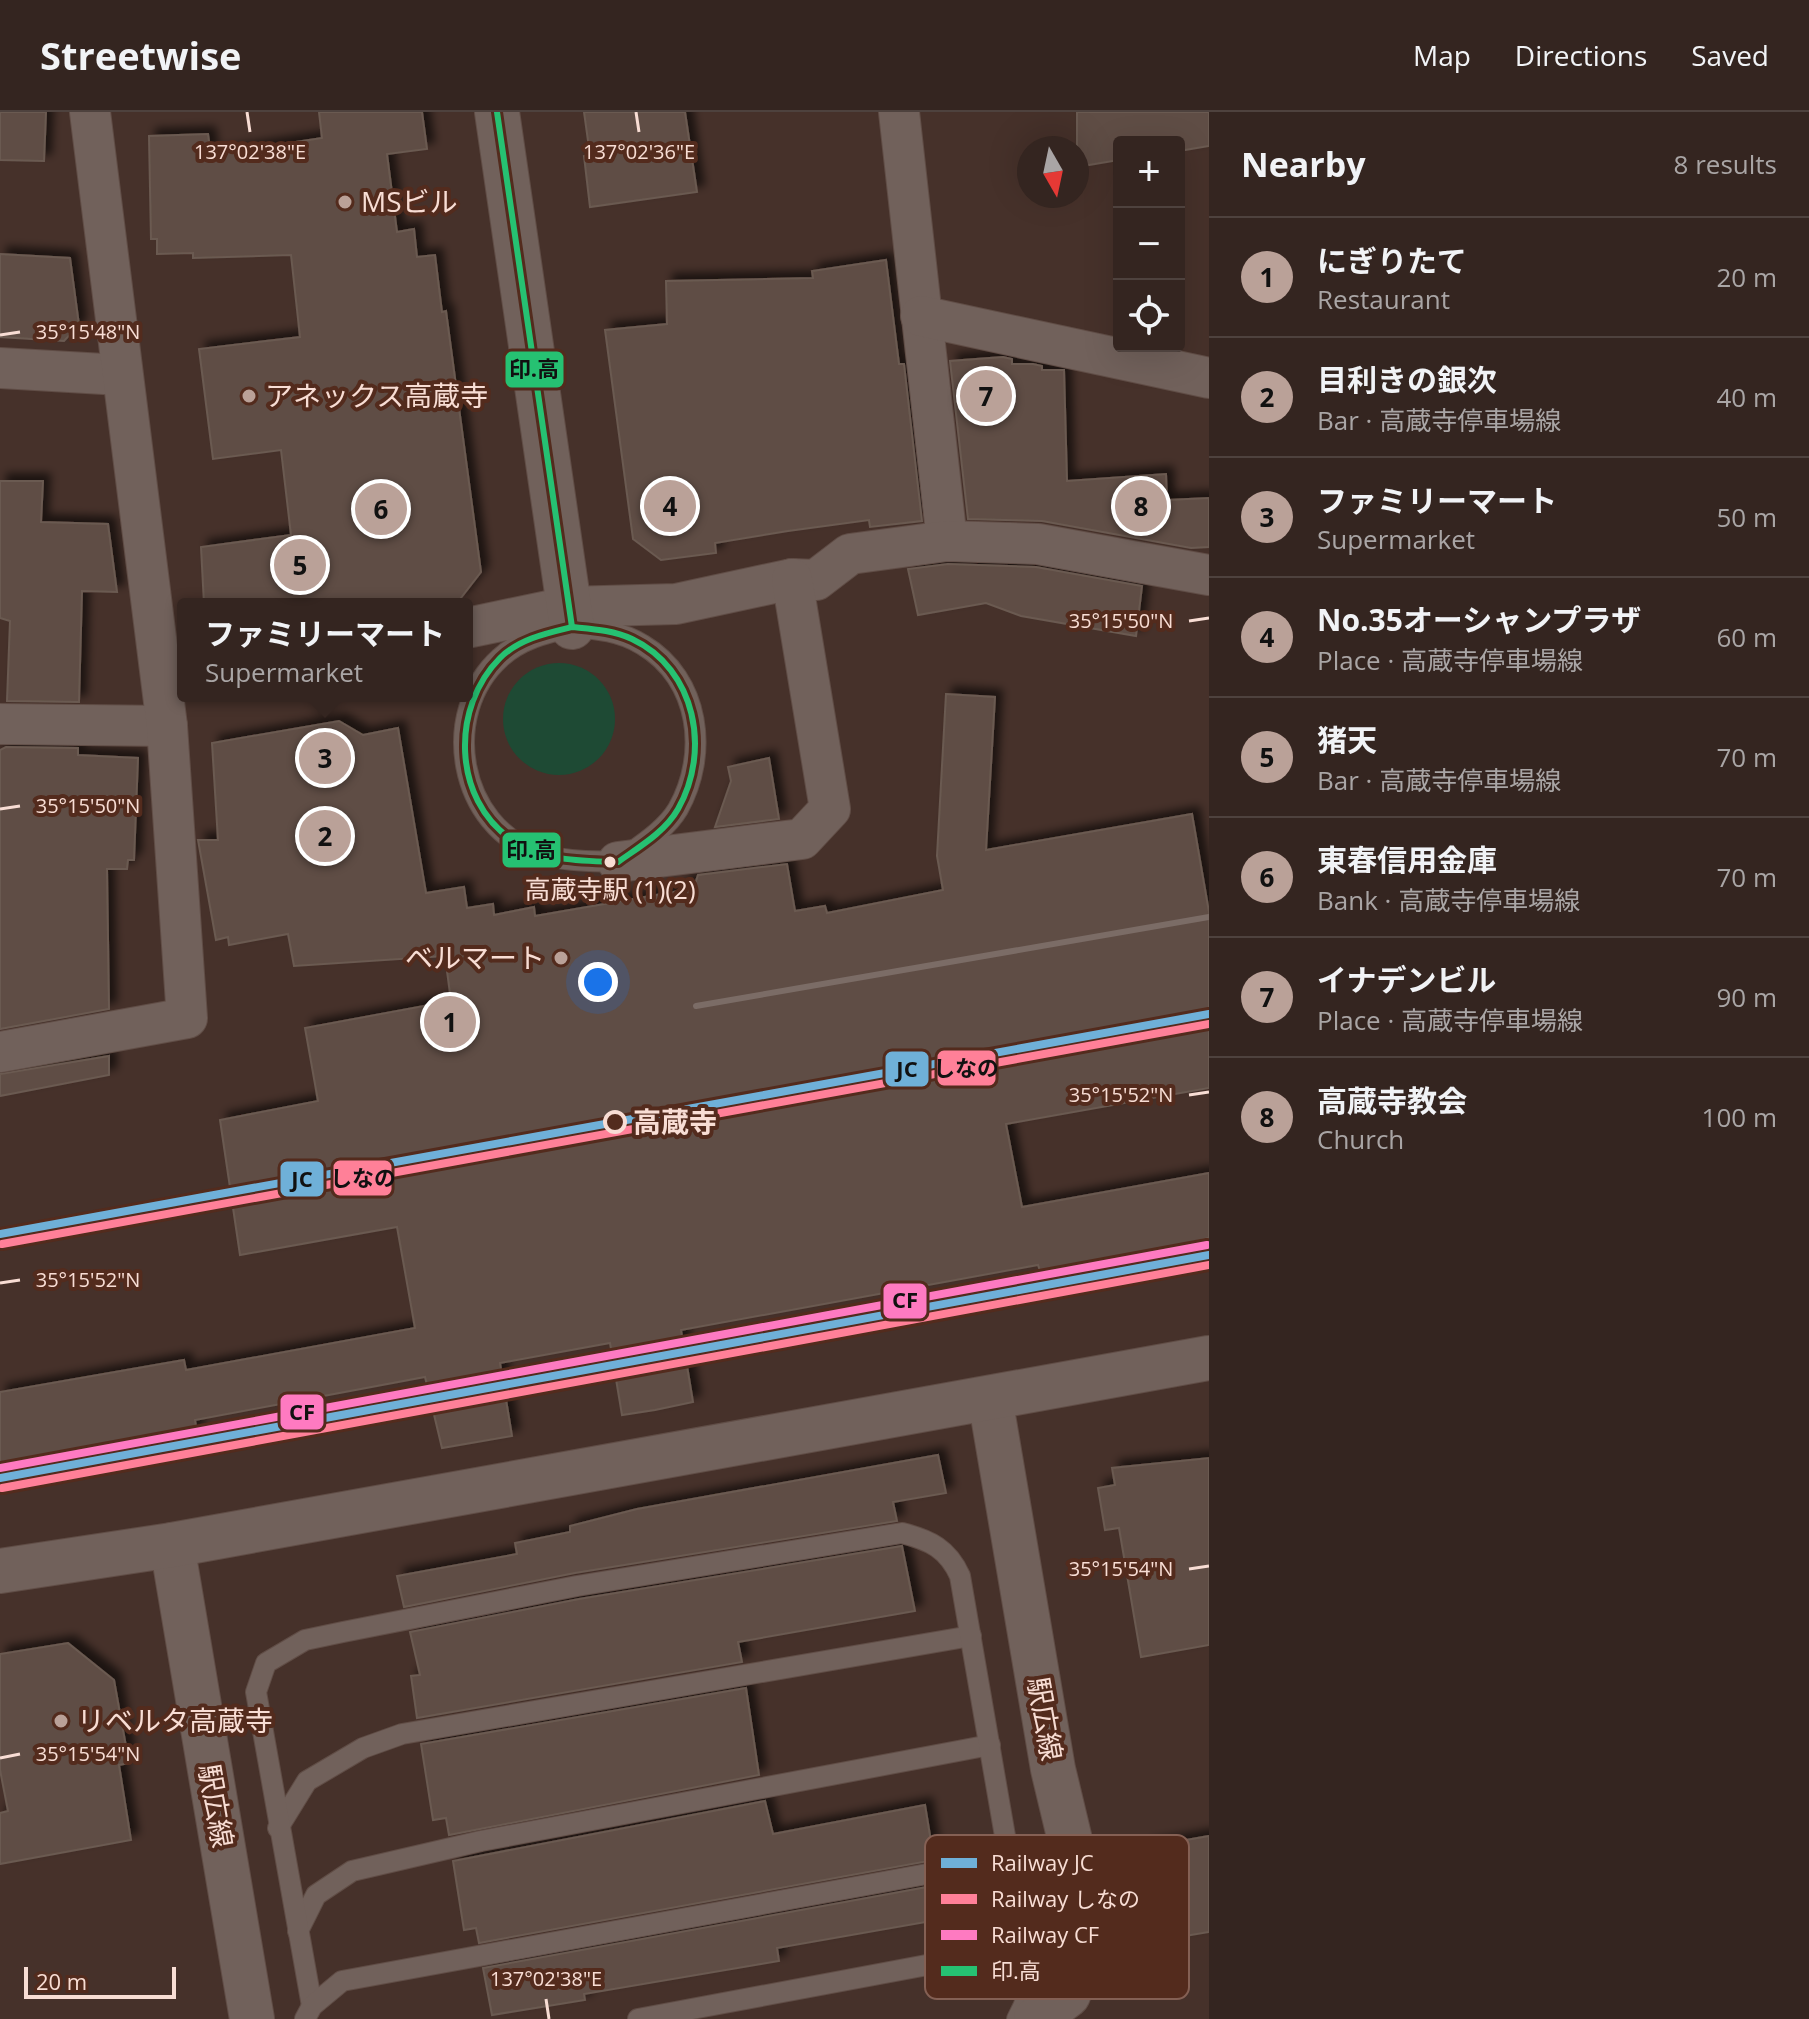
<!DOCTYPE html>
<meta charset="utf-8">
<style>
body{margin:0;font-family:"Open Sans","Noto Sans JP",sans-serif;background:#3f312d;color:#f1f3f6}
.controls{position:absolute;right:24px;top:24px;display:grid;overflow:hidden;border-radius:8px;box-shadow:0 8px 32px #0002}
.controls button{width:72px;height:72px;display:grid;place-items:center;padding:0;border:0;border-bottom:2px solid #4e423e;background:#342520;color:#f1f3f6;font:40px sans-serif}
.compass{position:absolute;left:1017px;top:24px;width:72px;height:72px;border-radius:50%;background:#342520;box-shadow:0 8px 32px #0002;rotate:171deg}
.scale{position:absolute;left:24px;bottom:20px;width:152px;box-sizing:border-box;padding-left:8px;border:4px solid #f8ddd4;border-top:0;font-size:22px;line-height:28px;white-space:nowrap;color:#f8ddd4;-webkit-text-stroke:6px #532b1d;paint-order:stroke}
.you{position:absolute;left:598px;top:870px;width:28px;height:28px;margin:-20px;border:6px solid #fff;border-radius:50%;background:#1a73e8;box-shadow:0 0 0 12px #1a73e833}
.badge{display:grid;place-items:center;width:52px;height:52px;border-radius:50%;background:#baa198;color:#111;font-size:26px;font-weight:700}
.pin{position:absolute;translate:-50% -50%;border:4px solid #fff;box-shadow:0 2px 8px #0006}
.popup{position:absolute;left:177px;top:486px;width:296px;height:104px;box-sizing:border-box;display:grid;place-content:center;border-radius:8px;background:#342520;filter:drop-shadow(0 2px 6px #0005);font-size:26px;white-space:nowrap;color:#a9a5a5}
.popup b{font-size:30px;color:#f1f3f6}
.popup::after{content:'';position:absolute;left:50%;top:100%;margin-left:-16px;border:16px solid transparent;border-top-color:#342520}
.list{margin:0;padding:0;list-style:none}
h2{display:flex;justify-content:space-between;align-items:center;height:104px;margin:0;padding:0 32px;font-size:34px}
h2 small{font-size:26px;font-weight:400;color:#a9a5a5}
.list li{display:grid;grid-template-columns:52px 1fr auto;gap:24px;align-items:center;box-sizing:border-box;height:120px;padding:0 32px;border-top:2px solid #4e423e}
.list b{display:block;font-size:30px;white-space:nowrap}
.list p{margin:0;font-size:26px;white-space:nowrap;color:#a9a5a5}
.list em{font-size:26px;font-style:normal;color:#a9a5a5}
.icon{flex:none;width:44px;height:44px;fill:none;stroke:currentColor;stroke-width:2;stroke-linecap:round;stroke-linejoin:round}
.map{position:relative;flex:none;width:1209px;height:1907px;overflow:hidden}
header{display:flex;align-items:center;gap:48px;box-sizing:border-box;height:112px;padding:0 40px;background:#342520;border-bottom:2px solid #4e423e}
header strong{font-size:38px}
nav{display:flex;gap:44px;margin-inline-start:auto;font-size:28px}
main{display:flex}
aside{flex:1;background:#342520}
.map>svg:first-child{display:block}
.green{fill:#1e4a34}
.building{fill:#5f4e45;stroke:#6b5a51;stroke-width:2;filter:url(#shadow)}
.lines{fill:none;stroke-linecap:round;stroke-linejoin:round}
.lane-casing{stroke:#604d46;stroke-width:22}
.street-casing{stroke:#604d46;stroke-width:42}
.secondary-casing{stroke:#604d46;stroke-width:46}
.lane{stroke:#71615b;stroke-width:20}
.street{stroke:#71615b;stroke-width:40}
.secondary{stroke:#71615b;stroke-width:44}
.rail{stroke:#7b6c66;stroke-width:6}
.bus-1-casing{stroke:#532b1d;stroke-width:12}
.bus-1{stroke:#26c172;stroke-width:6}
.rail-1-casing{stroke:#532b1d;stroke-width:14}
.rail-2-casing{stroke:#532b1d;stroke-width:14}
.rail-3-casing{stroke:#532b1d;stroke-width:14}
.rail-1{stroke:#6fb0d8;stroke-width:8}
.rail-2{stroke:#ff8098;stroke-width:8}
.rail-3{stroke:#fe7ac1;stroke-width:8}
.ticks{fill:none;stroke:#f8ddd4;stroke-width:3}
.poi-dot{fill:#baa198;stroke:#532b1d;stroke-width:3}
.bus-dot{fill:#f8ddd4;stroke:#532b1d;stroke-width:3}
.stop-dot{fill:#532b1d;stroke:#f8ddd4;stroke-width:4}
.labels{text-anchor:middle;stroke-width:8;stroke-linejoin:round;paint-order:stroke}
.bus-label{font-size:26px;fill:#f8ddd4;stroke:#532b1d}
.poi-label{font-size:28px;fill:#f8ddd4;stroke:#532b1d;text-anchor:start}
.stop-label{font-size:28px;font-weight:bold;fill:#f8ddd4;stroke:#532b1d;text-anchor:start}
.street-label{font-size:28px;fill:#f8ddd4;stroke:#532b1d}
.key{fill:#532b1d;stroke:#846054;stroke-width:2}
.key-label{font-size:22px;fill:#f8ddd4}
.ticks-label{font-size:20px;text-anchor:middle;fill:#f8ddd4;stroke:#532b1d;stroke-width:8;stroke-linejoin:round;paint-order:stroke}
.line-badge{stroke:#532b1d;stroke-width:3}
.pale-badge-label{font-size:22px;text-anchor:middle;font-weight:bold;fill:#111}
</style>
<header>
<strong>Streetwise</strong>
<nav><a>Map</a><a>Directions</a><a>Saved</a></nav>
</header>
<main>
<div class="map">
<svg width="1209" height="1907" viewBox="0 0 1209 1907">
<defs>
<filter id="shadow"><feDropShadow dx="7" dy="-7" stdDeviation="4" flood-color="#0009"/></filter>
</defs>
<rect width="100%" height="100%" fill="#46312a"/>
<circle class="green" cx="559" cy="607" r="56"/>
<g class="building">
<polygon points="0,0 46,0 44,49 0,48"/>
<polygon points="319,0 422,0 427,37 387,42 397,120 414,117 417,145 435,143 442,200 446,199 481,460 460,487 428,492 204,492 201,435 291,423 281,338 213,347 199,237 300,225 291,143 193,146 193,141 157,142 157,127 151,127 149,24 208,22 211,43 322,26"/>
<polygon points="584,0 685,0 697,80 590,95 584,44 590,43"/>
<polygon points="1077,0 1209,0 1209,34 1179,39 1179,30 1119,30 1119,48 1077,55"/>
<polygon points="0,142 70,146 79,213 64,229 0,225"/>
<polygon points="886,148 899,252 904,252 922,409 870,415 869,408 788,419 715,431 716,441 661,448 633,427 605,218 667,212 666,169 813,166 812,159"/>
<polygon points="1003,245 1012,247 1012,252 1033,252 1042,254 1042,258 1064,258 1067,369 1166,362 1167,388 1209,386 1209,435 1191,436 1042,409 968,407 950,249"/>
<polygon points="0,369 43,369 41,410 108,412 117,480 82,479 79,590 7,589 10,509 0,506"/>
<polygon points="948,452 1036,455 1142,474 1136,524 1021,504 986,491 918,503 908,457"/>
<polygon points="946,582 995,585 986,738 1192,702 1209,800 1209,976 1006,1012 1022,1095 1209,1061 1209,1126 1083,1156 1041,1162 1038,1153 681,1218 693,1290 655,1298 622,1303 610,1231 500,1251 512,1324 442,1336 425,1265 195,1308 197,1320 0,1355 0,1280 184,1248 186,1258 415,1216 397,1115 240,1143 220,1008 318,989 305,916 451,889 445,844 294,854 288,822 229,833 228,825 216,828 198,728 218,728 212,631 339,609 363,623 398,616 426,781 464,775 467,796 493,792 494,803 534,795 535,804 685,778 683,771 696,769 698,763 787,752 795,799 825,794 827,801 943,778 937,744"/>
<polygon points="6,635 78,636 78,643 138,646 134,748 128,748 127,757 107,757 109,897 0,917 0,638"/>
<polygon points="769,646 779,707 715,715 731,669 728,655"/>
<polygon points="109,944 109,963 0,984 0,962"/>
<polygon points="938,1343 946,1381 893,1390 897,1409 575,1461 404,1495 397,1464 517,1442 515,1431 570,1420 570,1414 637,1397"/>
<polygon points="1209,1346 1209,1533 1141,1545 1119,1416 1105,1418 1098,1376 1115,1373 1112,1356"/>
<polygon points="902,1434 915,1499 738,1530 742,1550 417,1606 411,1564 420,1563 410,1520 579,1487"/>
<polygon points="68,1531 114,1568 129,1651 119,1653 131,1728 0,1752 0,1701 8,1699 0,1658 0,1542"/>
<polygon points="746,1576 759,1663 449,1723 446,1706 433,1708 421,1632"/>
<polygon points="765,1689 773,1722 925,1693 934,1748 479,1831 476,1816 464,1818 453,1749"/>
<polygon points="1209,1724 1209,1820 1161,1828 1146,1735"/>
<polygon points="938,1773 943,1807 777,1836 779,1849 584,1882 585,1888 492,1903 483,1856"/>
</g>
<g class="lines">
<g class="lane-casing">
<g id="lane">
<path d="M 572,515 C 597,517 621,519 643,533 C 700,567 709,642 678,697 C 665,719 638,735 618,750 C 592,749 564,750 539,741 C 458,715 439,601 500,546 C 520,527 546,521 572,515 Z"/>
<polyline points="278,1716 307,1669 363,1636 402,1622 971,1524"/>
<polyline points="298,1819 316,1783 352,1759 481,1729 990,1633"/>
<path d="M 312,1894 L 256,1580 L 266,1551 L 305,1528 L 343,1520 L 577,1474 L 902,1421 C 930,1428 948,1437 960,1464 L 1009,1747"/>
<path d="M 305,1907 L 312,1894 L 342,1869 L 1009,1747 C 1026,1806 1050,1848 1017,1907"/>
<polyline points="638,1907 1034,1833"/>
</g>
</g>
<g class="street-casing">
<g id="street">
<polyline points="899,0 947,429"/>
<polyline points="921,204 1209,266"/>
<polyline points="0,256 121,263"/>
<polyline points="467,516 567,495 676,492 792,467 816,468 850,442 947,429 1038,432 1209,463"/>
<polyline points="0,612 167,614"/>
<polyline points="618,750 802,727 830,697 792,467"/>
<polyline points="0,940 187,906 167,614 90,0"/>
</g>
</g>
<g class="secondary-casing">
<g id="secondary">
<polyline points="497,0 572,515"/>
<polyline points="990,1286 1053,1657 1086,1795 1089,1831 1068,1883 1036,1907"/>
<polyline points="172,1433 252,1907"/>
<polyline points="0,1459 172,1433 1209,1246"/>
</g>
</g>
<use href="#lane" class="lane"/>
<use href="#street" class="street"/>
<use href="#secondary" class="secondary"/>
<polyline class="rail" points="696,894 1209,805"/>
<g class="bus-1-casing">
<g id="bus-1">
<polyline points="497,0 572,515"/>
<path d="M 572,515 C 592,517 613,518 632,527 C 696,557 711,639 678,697 C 665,720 639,735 618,750 C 581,749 544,749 512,728 C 452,687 451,595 500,546 C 519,527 547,521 572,515 Z"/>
</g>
</g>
<use href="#bus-1" class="bus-1"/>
<g class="rail-1-casing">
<g id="rail-1">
<polyline points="0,1122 1209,902"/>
<polyline points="0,1366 1209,1143"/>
</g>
</g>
<g class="rail-2-casing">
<g id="rail-2">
<polyline points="2,1132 1209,912"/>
<polyline points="2,1376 1209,1153"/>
</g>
</g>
<g class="rail-3-casing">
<polyline id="rail-3" points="0,1356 1207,1133"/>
</g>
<use href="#rail-1" class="rail-1"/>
<use href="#rail-2" class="rail-2"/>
<use href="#rail-3" class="rail-3"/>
</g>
<path class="ticks" d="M 247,0 L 250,20M 636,0 L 639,20M 0,223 L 20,220M 1189,509 L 1209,506M 0,697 L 20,694M 1189,983 L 1209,980M 0,1171 L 20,1168M 1189,1457 L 1209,1454M 0,1646 L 20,1642M 546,1887 L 549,1907"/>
<g class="poi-dot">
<circle cx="345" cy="90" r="8"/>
<circle cx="249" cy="284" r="8"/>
<circle cx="561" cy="846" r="8"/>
<circle cx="61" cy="1609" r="8"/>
</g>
<circle class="bus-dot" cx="610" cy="750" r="7"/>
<circle class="stop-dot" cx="615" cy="1010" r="10"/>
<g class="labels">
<g class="bus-label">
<text x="610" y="787">高蔵寺駅 (1)(2)</text>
</g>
<g class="poi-label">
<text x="361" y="100">MSビル</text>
<text x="265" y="294">アネックス高蔵寺</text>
<text x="545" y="856" text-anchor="end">ベルマート</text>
<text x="77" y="1619">リベルタ高蔵寺</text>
</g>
<g class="stop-label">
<text x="633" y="1020">高蔵寺</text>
</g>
<g class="street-label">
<text transform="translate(1045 1607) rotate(80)" y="10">駅広線</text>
<text transform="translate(216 1694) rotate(80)" y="10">駅広線</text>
</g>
</g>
<rect x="925" y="1723" width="264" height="164" rx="12" class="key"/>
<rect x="941" y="1746" width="36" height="10" fill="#6fb0d8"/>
<rect x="941" y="1782" width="36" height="10" fill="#ff8098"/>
<rect x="941" y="1818" width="36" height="10" fill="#fe7ac1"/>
<rect x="941" y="1854" width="36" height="10" fill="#26c172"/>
<g class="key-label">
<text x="991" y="1759">Railway JC</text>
<text x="991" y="1795">Railway しなの</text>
<text x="991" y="1831">Railway CF</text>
<text x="991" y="1867">印.高</text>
</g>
<g class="ticks-label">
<text x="250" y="47">137°02'38"E</text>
<text x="639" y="47">137°02'36"E</text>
<text x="88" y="227">35°15'48"N</text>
<text x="1121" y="516">35°15'50"N</text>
<text x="88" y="701">35°15'50"N</text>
<text x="1121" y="990">35°15'52"N</text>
<text x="88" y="1175">35°15'52"N</text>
<text x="1121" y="1464">35°15'54"N</text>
<text x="88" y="1649">35°15'54"N</text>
<text x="546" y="1874">137°02'38"E</text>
</g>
<g class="line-badge">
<rect x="504" y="238" width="61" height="39" rx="8" fill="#26c172"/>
<rect x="501" y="719" width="61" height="38" rx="8" fill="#26c172"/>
<rect x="936" y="937" width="61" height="38" rx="8" fill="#ff8098"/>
<rect x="884" y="938" width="46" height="38" rx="8" fill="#6fb0d8"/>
<rect x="332" y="1047" width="61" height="38" rx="8" fill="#ff8098"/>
<rect x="279" y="1048" width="46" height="38" rx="8" fill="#6fb0d8"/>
<rect x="882" y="1170" width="46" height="38" rx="8" fill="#fe7ac1"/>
<rect x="279" y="1281" width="46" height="38" rx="8" fill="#fe7ac1"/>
</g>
<g class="pale-badge-label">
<text x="534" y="265">印.高</text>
<text x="531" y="746">印.高</text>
<text x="966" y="964">しなの</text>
<text x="907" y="965">JC</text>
<text x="363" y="1074">しなの</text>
<text x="302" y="1075">JC</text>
<text x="905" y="1196">CF</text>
<text x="302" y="1308">CF</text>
</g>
</svg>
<div class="controls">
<button>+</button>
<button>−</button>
<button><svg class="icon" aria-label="locate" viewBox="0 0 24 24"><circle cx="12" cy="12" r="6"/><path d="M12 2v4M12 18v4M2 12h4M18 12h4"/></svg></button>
</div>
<svg class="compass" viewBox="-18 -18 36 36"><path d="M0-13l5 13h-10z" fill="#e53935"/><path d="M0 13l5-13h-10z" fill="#a9a5a5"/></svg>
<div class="scale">20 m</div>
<div class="you"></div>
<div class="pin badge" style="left:450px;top:910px">1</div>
<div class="pin badge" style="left:325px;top:724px">2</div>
<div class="pin badge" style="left:325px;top:646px">3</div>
<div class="popup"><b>ファミリーマート</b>Supermarket</div>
<div class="pin badge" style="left:670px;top:394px">4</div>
<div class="pin badge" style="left:300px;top:453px">5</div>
<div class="pin badge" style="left:381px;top:397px">6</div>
<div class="pin badge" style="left:986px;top:284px">7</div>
<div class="pin badge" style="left:1141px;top:394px">8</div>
</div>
<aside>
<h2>Nearby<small>8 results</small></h2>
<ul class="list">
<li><span class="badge">1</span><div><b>にぎりたて</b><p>Restaurant</p></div><em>20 m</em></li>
<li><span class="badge">2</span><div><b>目利きの銀次</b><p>Bar · 高蔵寺停車場線</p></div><em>40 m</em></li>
<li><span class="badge">3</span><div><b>ファミリーマート</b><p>Supermarket</p></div><em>50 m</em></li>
<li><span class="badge">4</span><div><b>No.35オーシャンプラザ</b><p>Place · 高蔵寺停車場線</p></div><em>60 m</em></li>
<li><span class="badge">5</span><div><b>猪天</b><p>Bar · 高蔵寺停車場線</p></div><em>70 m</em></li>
<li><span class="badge">6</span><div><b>東春信用金庫</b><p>Bank · 高蔵寺停車場線</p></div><em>70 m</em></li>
<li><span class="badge">7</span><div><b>イナデンビル</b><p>Place · 高蔵寺停車場線</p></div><em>90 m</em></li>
<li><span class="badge">8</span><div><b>高蔵寺教会</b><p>Church</p></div><em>100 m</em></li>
</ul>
</aside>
</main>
